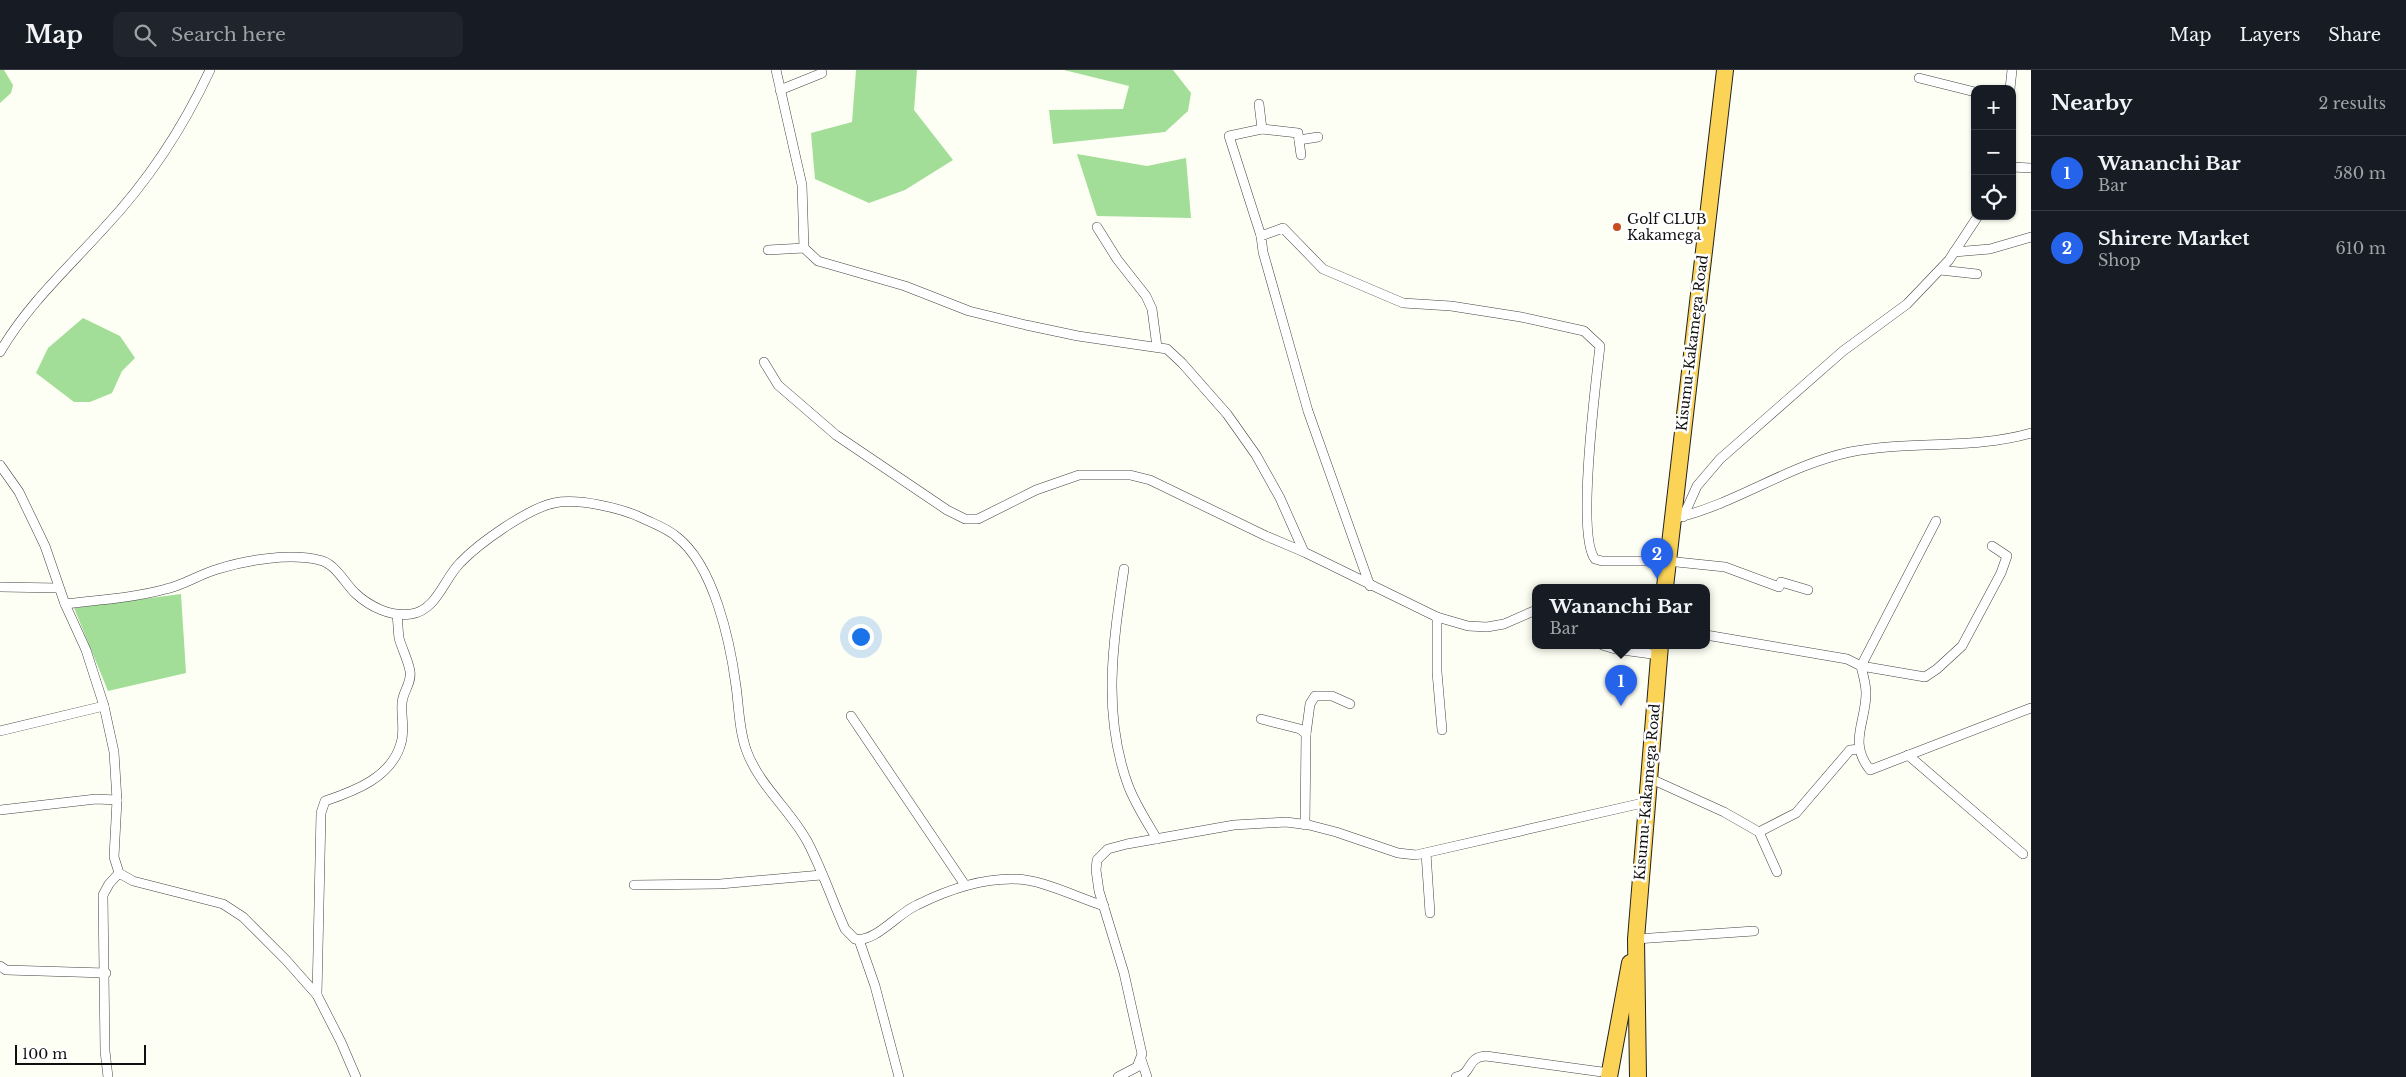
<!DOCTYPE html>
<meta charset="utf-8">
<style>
body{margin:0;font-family:"Libre Baskerville",serif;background:#20242c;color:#f1f3f6}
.controls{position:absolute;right:15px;top:15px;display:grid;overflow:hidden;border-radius:10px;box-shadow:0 1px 4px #0004}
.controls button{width:45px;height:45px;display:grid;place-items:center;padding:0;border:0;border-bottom:1px solid #363941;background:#171b24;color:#f1f3f6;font:25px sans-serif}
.scale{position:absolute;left:15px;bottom:12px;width:131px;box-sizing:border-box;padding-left:5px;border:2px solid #101010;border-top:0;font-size:14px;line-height:18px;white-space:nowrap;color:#101010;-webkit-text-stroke:4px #fff;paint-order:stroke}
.you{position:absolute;left:860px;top:566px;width:18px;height:18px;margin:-12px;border:4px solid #fff;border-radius:50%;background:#1a73e8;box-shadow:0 0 0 8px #1a73e833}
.badge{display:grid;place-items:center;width:32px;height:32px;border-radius:50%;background:#2563eb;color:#fff;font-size:16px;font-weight:700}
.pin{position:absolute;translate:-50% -41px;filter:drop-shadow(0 1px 2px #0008)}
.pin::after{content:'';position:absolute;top:26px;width:18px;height:15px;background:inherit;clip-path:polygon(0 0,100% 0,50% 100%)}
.popup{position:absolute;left:1532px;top:514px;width:178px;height:65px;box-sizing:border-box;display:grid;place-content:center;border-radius:10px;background:#171b24;filter:drop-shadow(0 1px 4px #0005);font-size:16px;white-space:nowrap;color:#9ea1a6}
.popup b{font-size:19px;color:#f1f3f6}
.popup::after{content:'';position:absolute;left:50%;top:100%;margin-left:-10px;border:10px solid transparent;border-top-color:#171b24}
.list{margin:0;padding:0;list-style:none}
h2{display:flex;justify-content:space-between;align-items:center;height:65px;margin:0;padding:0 20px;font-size:21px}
h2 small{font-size:16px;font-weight:400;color:#9ea1a6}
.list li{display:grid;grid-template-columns:32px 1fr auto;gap:15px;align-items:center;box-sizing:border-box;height:75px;padding:0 20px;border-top:1px solid #363941}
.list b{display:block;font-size:19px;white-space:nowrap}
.list p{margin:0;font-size:16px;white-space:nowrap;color:#9ea1a6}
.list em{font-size:16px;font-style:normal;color:#9ea1a6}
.icon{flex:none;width:28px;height:28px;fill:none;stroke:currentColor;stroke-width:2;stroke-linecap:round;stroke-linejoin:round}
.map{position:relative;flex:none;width:2031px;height:1007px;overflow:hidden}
header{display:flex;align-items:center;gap:30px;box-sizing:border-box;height:70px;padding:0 25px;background:#171b24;border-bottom:1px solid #363941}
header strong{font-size:24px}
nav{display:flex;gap:28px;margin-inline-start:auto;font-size:18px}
.search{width:350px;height:45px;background:#20242c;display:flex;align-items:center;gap:12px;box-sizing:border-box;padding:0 18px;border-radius:10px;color:#9ea1a6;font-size:19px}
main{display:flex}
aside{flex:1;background:#171b24}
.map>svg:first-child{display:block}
.forest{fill:#a3de98}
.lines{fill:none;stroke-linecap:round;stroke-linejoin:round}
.street-casing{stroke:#434343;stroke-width:10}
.highway-casing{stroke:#212121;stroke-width:18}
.street{stroke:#fff;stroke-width:9}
.highway{stroke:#fbd356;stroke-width:16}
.poi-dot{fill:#c94b20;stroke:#fff;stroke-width:2}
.labels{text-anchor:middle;stroke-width:5;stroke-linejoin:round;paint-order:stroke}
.poi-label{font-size:14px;fill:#101010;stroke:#fff;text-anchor:start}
.street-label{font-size:14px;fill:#101010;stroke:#fff}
</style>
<header>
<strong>Map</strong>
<div class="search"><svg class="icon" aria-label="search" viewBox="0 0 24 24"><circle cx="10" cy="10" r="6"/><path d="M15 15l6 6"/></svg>Search here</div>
<nav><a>Map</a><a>Layers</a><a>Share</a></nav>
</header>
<main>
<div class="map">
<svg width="2031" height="1007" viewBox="0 0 2031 1007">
<rect width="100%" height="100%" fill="#fefff4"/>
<g class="forest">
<polygon points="0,0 4,0 13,15 11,23 0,33"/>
<polygon points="856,0 917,0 914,40 953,90 905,120 869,133 815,109 811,63 852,52"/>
<polygon points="1064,0 1173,0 1191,23 1188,41 1165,62 1053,74 1049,40 1123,39 1129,16"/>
<polygon points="1077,84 1147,96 1186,88 1191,148 1097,146"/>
<polygon points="83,248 120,266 135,288 122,301 112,323 90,332 74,332 36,303 48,278"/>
<polygon points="181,524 186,603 108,621 74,538"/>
</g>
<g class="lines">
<g class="street-casing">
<g id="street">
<polyline points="776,0 802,115 804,178"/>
<polyline points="1919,8 1975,22"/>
<polyline points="2010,19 2012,0"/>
<polyline points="780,20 822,3"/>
<polyline points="1259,34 1262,59"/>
<polyline points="1299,70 1318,67"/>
<polyline points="2012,97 2031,98"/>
<polyline points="1097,157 1117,189 1146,226 1152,239 1157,277"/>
<polyline points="1261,166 1229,66 1262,59 1298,63 1301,85"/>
<polyline points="768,180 804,178 818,191 905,216 969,241 1026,255 1078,266 1167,279 1182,293 1227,344 1256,385 1280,428 1304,482"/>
<polyline points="1954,182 1990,179 2031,167"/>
<polyline points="1940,200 1977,204"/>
<path d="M 0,282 C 28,234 68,198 105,157 C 149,110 183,58 210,0"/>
<polyline points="764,292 778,315 836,365 947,440 965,449 978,449 1036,420 1079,405 1130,405 1150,410 1266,466 1304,482 1437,547 1468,556 1487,557 1504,554 1536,540"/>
<polyline points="0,395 19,422 45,476 65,534 86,580 104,636 114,682 117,730 114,787 119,803 133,811 223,834 243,847 286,890 317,925 341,972 356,1007"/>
<path d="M 1680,447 C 1739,432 1789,395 1850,382 C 1910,370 1972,380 2031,363"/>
<polyline points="1683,447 1697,416 1720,389 1843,281 1907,234 1949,190 1978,146"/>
<polyline points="1936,451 1861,596 1925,607 1937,599 1962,576 2001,503 2007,486 1992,476"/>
<path d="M 1124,499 C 1113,573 1102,644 1128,715 C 1135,734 1147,752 1157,769"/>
<path d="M 1370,516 L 1308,341 L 1263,182 L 1261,166 L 1283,158 L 1323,199 L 1403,233 L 1451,236 L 1521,247 L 1584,261 L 1600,276 C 1596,312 1576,466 1595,489 L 1602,491 L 1667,491 L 1725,497 L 1779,517 L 1781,512 L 1808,520"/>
<polyline points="0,517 59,518"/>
<path d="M 65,534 C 99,530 133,528 166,519 C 184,515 200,504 218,499 C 246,490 290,483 319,490 C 335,493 344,512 355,523 C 370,537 391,547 411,544 C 436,541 444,509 460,493 C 479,473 527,439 554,433 C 578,428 621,438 642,448 C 654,454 667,458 677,467 C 714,496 730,571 736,616 C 739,637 739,662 747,682 C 760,716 790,740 807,771 C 822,799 832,830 845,859 L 855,869 C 875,873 898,843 917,835 C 947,820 979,809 1012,809 C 1043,809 1075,827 1104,836"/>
<polyline points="1437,547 1437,602 1442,660"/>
<path d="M 1706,565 L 1847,589 L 1861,596 C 1863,605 1866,614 1866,623 C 1866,653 1848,672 1870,700 L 2031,638"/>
<polyline points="1602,575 1615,579 1659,585"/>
<polyline points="851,646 965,815"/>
<polyline points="1261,649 1300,659 1306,664 1305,755"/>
<polyline points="0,661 104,636"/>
<polyline points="1306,664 1310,634 1315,626 1332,626 1350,634"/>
<polyline points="1908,685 2023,784"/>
<polyline points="1649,708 1724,742 1759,762 1777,802"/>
<polyline points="0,740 96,729 117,730"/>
<polyline points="1759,762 1796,743 1850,680 1859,679"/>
<polyline points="1426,783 1430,843"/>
<polyline points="634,815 720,814 821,805"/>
<polyline points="1636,869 1754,861"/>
<polyline points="859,870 875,916 899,1007"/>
<polyline points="0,896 6,900 106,903"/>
<path d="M 317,925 L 321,743 L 325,731 C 355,721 392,707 401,673 C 405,660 401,647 402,634 C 402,622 412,614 410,601 C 408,590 402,579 399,568 C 398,560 398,552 397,545"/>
<polyline points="1141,989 1147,1007"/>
<polyline points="108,1007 105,981 103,825 109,814 119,803"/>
<polyline points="1118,1007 1137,997 1142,984 1124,903 1099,821 1096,800 1097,790 1108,779 1127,774 1234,755 1286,752 1309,755 1336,762 1398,783 1416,785 1647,732"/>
<path d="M 1456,1007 C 1473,1004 1466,987 1486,986 L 1609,1003"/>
</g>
</g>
<g class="highway-casing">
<g id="highway">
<polyline points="1665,517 1725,0"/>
<polyline points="1609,1007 1630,893"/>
<polyline points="1638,1007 1636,869 1660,575"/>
</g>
</g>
<use href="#street" class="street"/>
<use href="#highway" class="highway"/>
</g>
<circle class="poi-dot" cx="1617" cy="157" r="5"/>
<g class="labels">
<g class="poi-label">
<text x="1627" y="154">Golf CLUB<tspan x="1627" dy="16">Kakamega</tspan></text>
</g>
<g class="street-label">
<text transform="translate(1692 273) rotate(-83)" y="5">Kisumu-Kakamega Road</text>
<text transform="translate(1647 722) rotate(-85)" y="5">Kisumu-Kakamega Road</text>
</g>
</g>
</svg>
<div class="controls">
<button>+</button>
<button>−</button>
<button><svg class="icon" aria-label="locate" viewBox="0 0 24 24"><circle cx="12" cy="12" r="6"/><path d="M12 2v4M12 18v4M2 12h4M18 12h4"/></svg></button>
</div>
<div class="scale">100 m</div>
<div class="you"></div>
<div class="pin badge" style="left:1621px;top:636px">1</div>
<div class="popup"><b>Wananchi Bar</b>Bar</div>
<div class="pin badge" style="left:1657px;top:509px">2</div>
</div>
<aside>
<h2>Nearby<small>2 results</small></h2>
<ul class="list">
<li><span class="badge">1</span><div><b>Wananchi Bar</b><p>Bar</p></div><em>580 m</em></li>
<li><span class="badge">2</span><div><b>Shirere Market</b><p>Shop</p></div><em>610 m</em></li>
</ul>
</aside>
</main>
